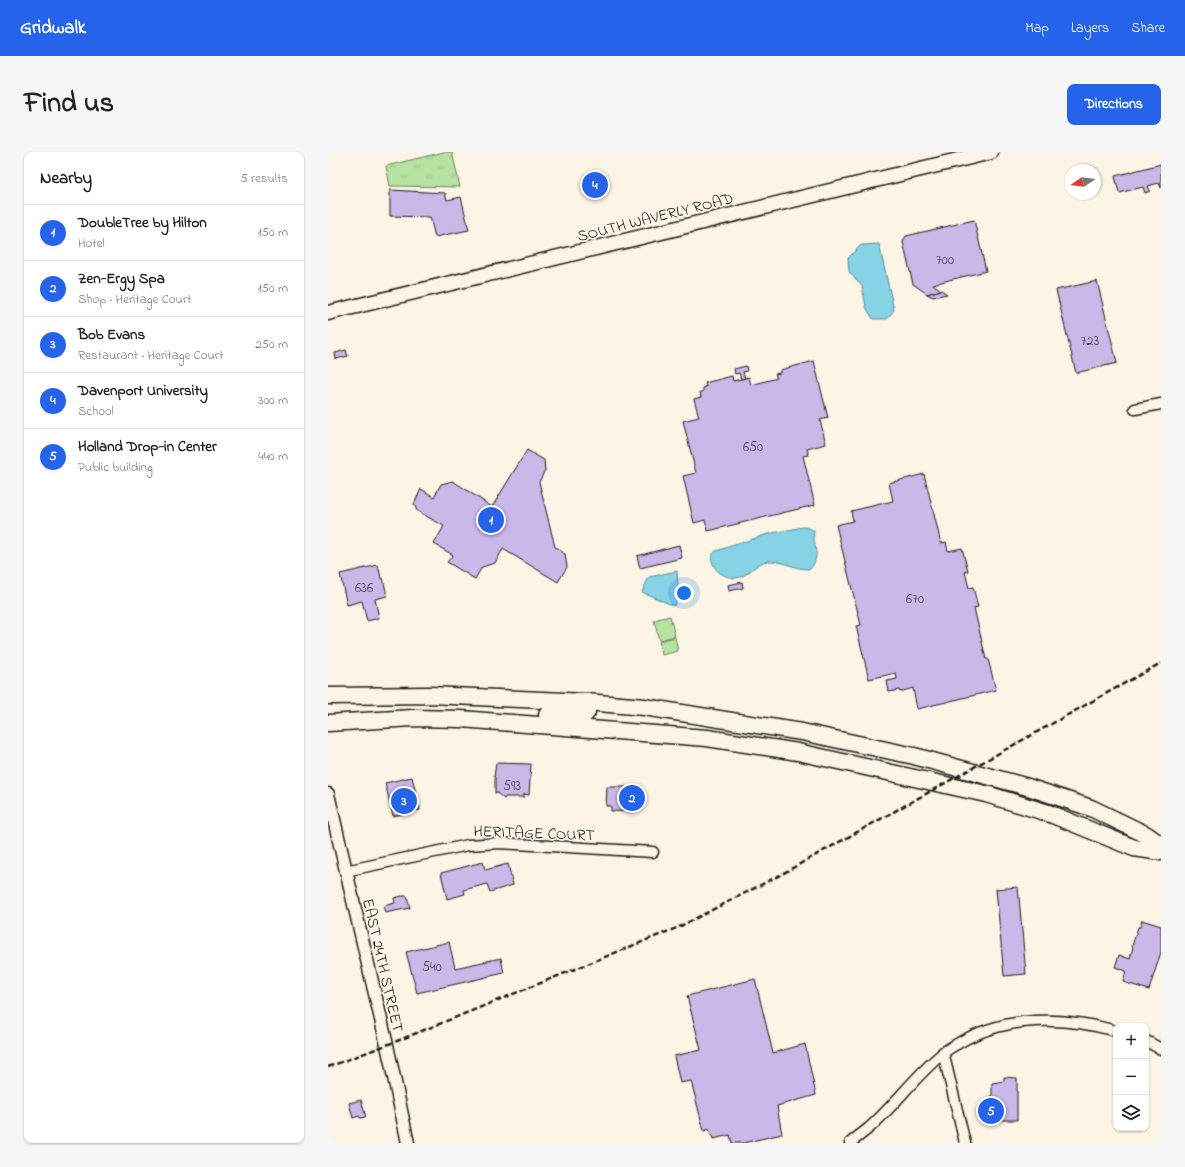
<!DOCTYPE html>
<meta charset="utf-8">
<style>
body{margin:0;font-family:"Indie Flower",sans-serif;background:#f6f6f6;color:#222}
.controls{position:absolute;right:12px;bottom:12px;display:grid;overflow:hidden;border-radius:8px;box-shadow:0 1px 3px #0004}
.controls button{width:36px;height:36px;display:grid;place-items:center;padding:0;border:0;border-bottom:1px solid #e0e0e0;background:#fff;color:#222;font:20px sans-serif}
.compass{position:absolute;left:737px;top:12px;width:36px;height:36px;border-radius:50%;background:#fff;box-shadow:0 1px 3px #0004;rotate:257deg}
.you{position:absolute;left:356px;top:441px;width:14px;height:14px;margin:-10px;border:3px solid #fff;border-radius:50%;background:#1a73e8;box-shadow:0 0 0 6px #1a73e833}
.badge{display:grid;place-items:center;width:26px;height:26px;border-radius:50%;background:#2563eb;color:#fff;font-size:13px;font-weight:700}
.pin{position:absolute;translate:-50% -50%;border:2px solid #fff;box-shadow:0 1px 4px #0006}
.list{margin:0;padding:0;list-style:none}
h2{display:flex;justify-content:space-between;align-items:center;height:52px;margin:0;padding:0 16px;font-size:17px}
h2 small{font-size:13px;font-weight:400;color:#767676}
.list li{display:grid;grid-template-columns:26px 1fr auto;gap:12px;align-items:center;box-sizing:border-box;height:56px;padding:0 16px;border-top:1px solid #e0e0e0}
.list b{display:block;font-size:15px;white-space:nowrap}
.list p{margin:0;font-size:13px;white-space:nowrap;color:#767676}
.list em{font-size:13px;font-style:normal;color:#767676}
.icon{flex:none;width:22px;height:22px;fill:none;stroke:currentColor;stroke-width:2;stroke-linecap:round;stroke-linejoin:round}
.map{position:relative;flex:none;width:833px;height:991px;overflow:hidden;border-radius:8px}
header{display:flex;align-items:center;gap:24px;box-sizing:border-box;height:56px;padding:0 20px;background:#2563eb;color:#fff}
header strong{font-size:19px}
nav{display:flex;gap:22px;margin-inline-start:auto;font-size:14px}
.intro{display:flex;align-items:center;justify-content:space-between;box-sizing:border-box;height:96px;padding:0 24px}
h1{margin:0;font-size:28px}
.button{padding:10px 18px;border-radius:8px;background:#2563eb;color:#fff;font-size:14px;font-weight:700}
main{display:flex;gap:24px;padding:0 24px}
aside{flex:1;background:#fff;border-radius:8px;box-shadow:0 1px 3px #0004}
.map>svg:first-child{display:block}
.grass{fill:url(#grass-tufts);stroke:#69805e}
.garden{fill:#b6e3a1;stroke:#69805e}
.water{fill:#87d3e6;stroke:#5c8a95}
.building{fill:#cab8e9;stroke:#1c1c1c}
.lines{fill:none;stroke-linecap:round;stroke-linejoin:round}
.minor-casing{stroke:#1c1c1c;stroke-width:13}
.tertiary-casing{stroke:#1c1c1c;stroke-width:15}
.secondary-casing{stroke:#1c1c1c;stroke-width:17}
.trunk-casing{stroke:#1c1c1c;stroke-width:19}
.minor{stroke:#fcf5e5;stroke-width:10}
.tertiary{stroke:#fcf5e5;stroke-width:12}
.secondary{stroke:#fcf5e5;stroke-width:14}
.trunk{stroke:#fcf5e5;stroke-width:16}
.rail{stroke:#1c1c1c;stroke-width:2.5;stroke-dasharray:6 3;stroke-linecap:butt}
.labels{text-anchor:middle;stroke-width:3.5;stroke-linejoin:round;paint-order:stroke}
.number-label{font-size:14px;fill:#48434f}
.street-label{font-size:16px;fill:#1c1c1c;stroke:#fcf5e5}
</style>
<header>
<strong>Gridwalk</strong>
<nav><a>Map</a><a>Layers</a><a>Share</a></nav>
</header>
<div class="intro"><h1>Find us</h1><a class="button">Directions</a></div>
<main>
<aside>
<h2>Nearby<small>5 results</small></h2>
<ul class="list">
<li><span class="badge">1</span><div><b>DoubleTree by Hilton</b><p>Hotel</p></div><em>150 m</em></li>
<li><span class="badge">2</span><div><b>Zen-Ergy Spa</b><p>Shop · Heritage Court</p></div><em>150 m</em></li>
<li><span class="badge">3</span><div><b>Bob Evans</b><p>Restaurant · Heritage Court</p></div><em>250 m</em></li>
<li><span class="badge">4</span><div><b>Davenport University</b><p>School</p></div><em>300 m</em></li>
<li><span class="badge">5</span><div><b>Holland Drop-in Center</b><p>Public building</p></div><em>440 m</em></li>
</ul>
</aside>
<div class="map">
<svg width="833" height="991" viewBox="0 0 833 991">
<defs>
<pattern id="grass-tufts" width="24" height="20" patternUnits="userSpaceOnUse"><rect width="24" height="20" fill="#b6e3a1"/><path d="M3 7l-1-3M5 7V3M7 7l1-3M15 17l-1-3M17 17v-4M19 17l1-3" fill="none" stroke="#9cc28a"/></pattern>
</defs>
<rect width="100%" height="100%" fill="#fcf5e5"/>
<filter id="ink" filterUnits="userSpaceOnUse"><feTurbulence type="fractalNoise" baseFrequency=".025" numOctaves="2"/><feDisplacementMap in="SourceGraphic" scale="8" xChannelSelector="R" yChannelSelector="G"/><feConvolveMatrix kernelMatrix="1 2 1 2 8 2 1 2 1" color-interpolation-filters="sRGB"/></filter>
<g filter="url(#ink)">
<g class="grass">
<polygon points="116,0 124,0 132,35 62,34 58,14"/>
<polygon points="347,485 350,499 334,503 331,489"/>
</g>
<polygon class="garden" points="342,464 347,484 331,488 326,468"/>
<g class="water">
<polygon points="551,92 566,158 559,167 545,167 538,155 534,134 521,120 520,106 533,93"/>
<path d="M 475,375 L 481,376 L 486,379 C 484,394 494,403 482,417 C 468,418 454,408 440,409 C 427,410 420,426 407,426 C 396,425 387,420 384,409 C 383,404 384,402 388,399 L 440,382 Z"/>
<polygon points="349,419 350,433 347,445 349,446 346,454 314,440 321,425"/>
</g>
<g class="building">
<polygon points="833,12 833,36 831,31 820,34 822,39 817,41 815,35 791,41 787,24"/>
<polygon points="62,38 117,41 119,48 133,45 141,78 107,85 102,65 62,64"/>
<polygon points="646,68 658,119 605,132 613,138 599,142 585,132 575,90 578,84"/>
<polygon points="769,129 789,211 748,221 728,138"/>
<polygon points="613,138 619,142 605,145 599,142"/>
<polygon points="18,198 20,204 8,207 7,201"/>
<polygon points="486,209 500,266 492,268 498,292 479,297 481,303 475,304 487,353 380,379 377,368 366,371 355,324 368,321 355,269 371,265 366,247 373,245 372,240 375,240 375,236 378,235 377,231 404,224 405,229 421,225 423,233 449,226 447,222 452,221 452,218"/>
<polygon points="418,214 419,219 415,220 417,226 413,227 411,221 407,222 406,217"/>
<polygon points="199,298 216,308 217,318 211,330 227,395 237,402 239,415 230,430 175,397 167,411 154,415 147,427 119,410 125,403 106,392 116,374 89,359 86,352 93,337 106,345 113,332 125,329 164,355"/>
<polygon points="596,322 613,391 618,390 620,399 634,396 640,419 637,420 641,436 645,435 650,455 646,456 658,507 660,507 668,538 589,557 585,536 572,540 571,538 561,540 559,529 569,527 568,521 541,527 528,474 533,473 508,373 525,369 523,359 565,349 561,331"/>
<polygon points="351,393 354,406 312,416 309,404"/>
<polygon points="50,413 53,426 55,426 59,444 47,447 51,466 39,469 34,449 19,453 12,422"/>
<polygon points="414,430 415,436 401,439 400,433"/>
<polygon points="168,611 203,612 201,643 196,642 196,645 177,645 176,647 169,641 167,641 167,625 166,625"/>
<polygon points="84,625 92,658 65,664 57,631"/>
<polygon points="279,635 300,635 300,636 310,637 309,656 304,656 304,660 283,659 283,654 278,654"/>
<polygon points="155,710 157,718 180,712 185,733 162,740 159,732 136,738 137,742 119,747 113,721"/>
<polygon points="690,735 698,822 676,824 668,737"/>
<polygon points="74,744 79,744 82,756 57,761 55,754 67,751 66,746"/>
<polygon points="814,768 833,774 833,800 821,838 795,830 798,819 787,815 791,803 802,807 805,795 804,794 810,775 812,775"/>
<polygon points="121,790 127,816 173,806 176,821 89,841 78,800"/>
<polygon points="427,827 445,901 477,892 488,943 449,954 454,982 415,991 404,991 402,983 385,987 381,977 376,979 363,929 352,931 346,904 373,898 359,844"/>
<polygon points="676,925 689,926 689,968 664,968 664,931 676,929"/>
<polygon points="33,948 38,965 32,966 31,964 25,966 21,951"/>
</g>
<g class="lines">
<g class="minor-casing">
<g id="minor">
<polyline points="807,257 833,252"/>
<polyline points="17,719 140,693 171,691 325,700"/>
<polyline points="818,889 833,897"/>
<polyline points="615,900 637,991"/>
<path d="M 522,991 C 528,986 535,981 541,976 C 567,953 587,924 614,902 C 618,898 624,895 629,892 C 677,863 736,864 788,879"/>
</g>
</g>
<g class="tertiary-casing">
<polyline id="tertiary" points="0,642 59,893 80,991"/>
</g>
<g class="secondary-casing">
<polyline id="secondary" points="0,161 663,0"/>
</g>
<g class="trunk-casing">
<g id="trunk">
<polyline points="0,544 102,543 259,550 316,555 474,580 586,604 700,635 763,656 819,683 833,693"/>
<polyline points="219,563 255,564 259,560 259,550"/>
<polyline points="0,571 85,566 133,567 379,586 470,600 658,642 720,661 806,696 833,700"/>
</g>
</g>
<use href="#minor" class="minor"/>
<use href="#tertiary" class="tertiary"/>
<use href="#secondary" class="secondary"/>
<use href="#trunk" class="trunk"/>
<polyline class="rail" points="0,915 69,889 351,775 452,723 833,511"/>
</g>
</g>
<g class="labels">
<g class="number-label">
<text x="617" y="112">700</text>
<text x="762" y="193">723</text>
<text x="425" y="299">650</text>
<text x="36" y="440">636</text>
<text x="587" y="451">670</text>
<text x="184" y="638">593</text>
<text x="104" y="819">540</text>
</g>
<g class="street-label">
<text transform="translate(327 64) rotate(-14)" y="6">SOUTH WAVERLY ROAD</text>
<text transform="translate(206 680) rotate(2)" y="6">HERITAGE COURT</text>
<text transform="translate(56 813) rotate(77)" y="6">EAST 24TH STREET</text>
</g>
</g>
</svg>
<div class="controls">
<button>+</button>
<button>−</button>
<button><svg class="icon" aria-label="layers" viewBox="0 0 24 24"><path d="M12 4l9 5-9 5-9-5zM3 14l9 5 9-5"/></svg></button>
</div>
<svg class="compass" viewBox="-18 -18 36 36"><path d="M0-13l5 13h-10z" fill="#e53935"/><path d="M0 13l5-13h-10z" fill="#767676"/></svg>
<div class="you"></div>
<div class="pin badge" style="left:163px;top:368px">1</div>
<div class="pin badge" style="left:304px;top:646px">2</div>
<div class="pin badge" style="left:76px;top:649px">3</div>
<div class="pin badge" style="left:267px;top:33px">4</div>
<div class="pin badge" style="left:663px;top:959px">5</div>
</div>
</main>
